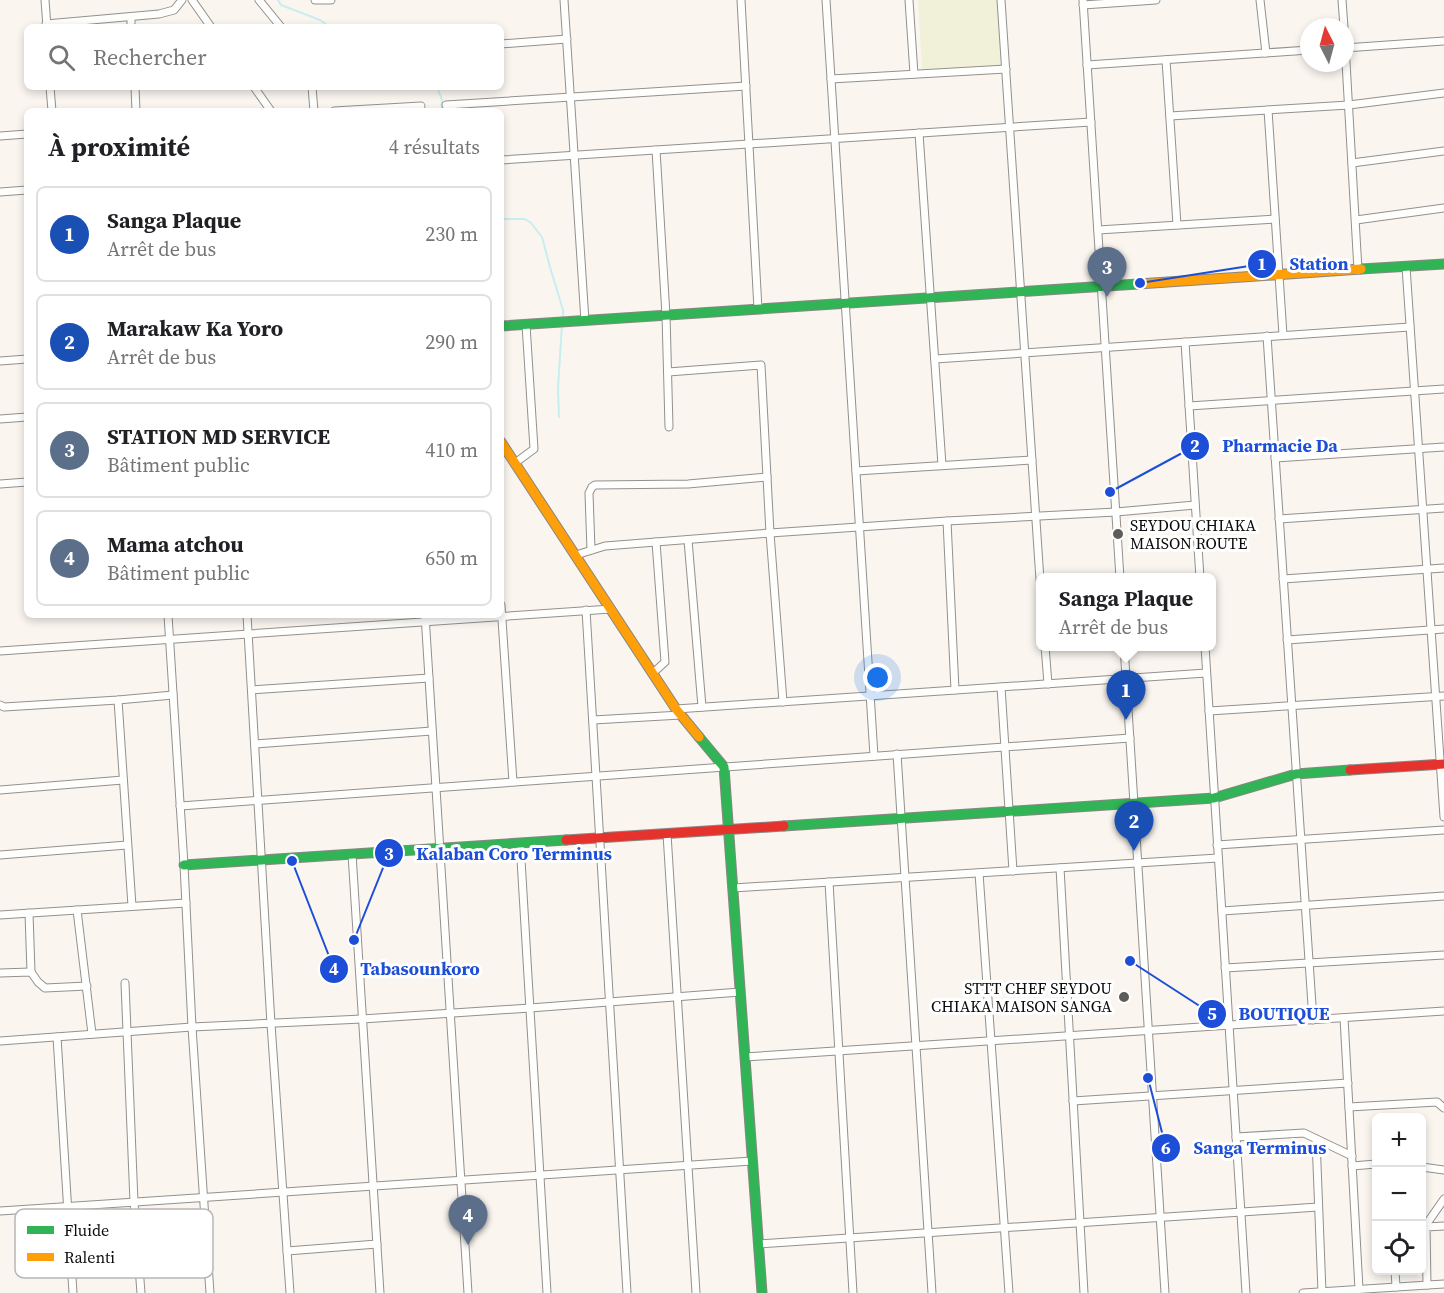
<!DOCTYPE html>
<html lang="fr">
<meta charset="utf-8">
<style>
body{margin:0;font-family:"Source Serif 4",serif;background:#f2f2f2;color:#202124}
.controls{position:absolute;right:18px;bottom:18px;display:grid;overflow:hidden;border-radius:9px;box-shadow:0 3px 9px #0003}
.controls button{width:54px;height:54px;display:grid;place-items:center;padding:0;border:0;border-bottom:2px solid #e0e0e0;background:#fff;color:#202124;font:30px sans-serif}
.compass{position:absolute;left:1300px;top:18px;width:54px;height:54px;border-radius:50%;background:#fff;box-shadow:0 3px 9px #0003;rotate:354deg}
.you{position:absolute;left:878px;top:678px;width:21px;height:21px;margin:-15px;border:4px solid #fff;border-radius:50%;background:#1a73e8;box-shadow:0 0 0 9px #1a73e833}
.badge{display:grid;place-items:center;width:39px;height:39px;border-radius:50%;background:#2563eb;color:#fff;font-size:20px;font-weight:700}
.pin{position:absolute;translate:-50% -50px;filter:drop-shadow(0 2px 3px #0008)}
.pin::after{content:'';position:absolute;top:32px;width:21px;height:18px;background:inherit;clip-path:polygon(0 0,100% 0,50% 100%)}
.popup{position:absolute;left:1036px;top:573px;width:180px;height:78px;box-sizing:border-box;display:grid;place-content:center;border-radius:9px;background:#fff;filter:drop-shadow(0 2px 4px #0005);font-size:20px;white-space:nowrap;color:#757577}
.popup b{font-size:22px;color:#202124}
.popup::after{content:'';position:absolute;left:50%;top:100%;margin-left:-12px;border:12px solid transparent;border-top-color:#fff}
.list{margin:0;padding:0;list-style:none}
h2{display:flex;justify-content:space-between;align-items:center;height:78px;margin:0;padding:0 24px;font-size:26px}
h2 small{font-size:20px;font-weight:400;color:#757577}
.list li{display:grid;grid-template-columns:39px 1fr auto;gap:18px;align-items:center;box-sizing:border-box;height:96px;margin:0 12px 12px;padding:0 12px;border:2px solid #e0e0e0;border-radius:9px}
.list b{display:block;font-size:22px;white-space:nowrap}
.list p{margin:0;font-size:20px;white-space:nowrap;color:#757577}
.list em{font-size:20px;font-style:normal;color:#757577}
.icon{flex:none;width:33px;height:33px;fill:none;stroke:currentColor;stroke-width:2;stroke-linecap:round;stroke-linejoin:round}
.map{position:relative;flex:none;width:1444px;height:1293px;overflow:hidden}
.search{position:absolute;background:#fff;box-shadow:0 3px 9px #0003;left:24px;top:24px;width:480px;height:66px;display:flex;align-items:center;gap:15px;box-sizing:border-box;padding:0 21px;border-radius:9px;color:#757577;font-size:22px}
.panel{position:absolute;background:#fff;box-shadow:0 3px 9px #0003;left:24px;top:108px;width:480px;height:510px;border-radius:9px}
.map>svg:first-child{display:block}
.pitch{fill:#f1f1da}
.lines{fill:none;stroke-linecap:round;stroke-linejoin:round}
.stream{stroke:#c8eef0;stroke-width:2}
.street-casing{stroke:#93908e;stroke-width:9}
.fast-casing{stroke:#898784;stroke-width:11}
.slow-casing{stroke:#898784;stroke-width:11}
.jam-casing{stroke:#898784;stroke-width:11}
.street{stroke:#fefefd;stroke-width:7}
.fast{stroke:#30b455;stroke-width:9}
.slow{stroke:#ff9f0a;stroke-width:9}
.jam{stroke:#e5322d;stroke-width:9}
.poi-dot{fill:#5f5d5b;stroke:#fff;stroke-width:2}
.labels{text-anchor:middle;stroke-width:6;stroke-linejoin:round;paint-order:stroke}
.poi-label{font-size:16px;fill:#0b0b0b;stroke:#fff;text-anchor:start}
.key{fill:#fff;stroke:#b6b6b6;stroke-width:1.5}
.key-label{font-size:16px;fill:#0b0b0b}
.leader{fill:none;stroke:#1d4ed8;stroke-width:2}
.callout-dot{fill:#1d4ed8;stroke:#fff;stroke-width:2}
.mark-label{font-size:18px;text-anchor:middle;font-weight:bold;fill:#fff}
.callout-label{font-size:18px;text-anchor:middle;font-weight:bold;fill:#1d4ed8;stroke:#fff;stroke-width:6;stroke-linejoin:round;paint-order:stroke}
</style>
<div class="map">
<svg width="1444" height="1293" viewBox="0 0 1444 1293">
<rect width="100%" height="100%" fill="#faf5ef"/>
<polygon class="pitch" points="918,0 997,0 1002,65 922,70"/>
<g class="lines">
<g class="stream">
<polyline points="278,0 281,5 320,20 330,27"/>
<polyline points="437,87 442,100 441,111"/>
<polyline points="501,219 525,219 531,223 542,237 550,267 563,310 563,318"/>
<polyline points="559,417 558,388 562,324"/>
</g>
<g class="street-casing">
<g id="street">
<polyline points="45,0 47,27"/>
<polyline points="192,0 211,27"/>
<polyline points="259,0 281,27"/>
<polyline points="315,0 331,0"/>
<polyline points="564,0 585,321"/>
<polyline points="741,0 758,309"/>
<polyline points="826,0 874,756"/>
<polyline points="909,0 914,74"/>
<polyline points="1001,0 1040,580"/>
<polyline points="1083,0 1120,578"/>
<polyline points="1260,0 1266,53"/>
<polyline points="1342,0 1344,27"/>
<polyline points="1083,5 1156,0"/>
<polyline points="131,18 131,27"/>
<polyline points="46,24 159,14 174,10 182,0"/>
<polyline points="501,44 567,39"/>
<polyline points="1345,45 1358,270"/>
<polyline points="1345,48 1444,41"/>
<polyline points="1166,60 1177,225"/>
<polyline points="1087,65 1309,50"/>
<polyline points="831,79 1006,69"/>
<polyline points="50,87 52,111"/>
<polyline points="135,87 136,111"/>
<polyline points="254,87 271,111"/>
<polyline points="312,87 314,111"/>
<polyline points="446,105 746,86"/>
<polyline points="1268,110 1283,335"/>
<polyline points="334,111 421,106"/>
<polyline points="1170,116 1349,105 1444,93"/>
<polyline points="919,133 942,465"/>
<polyline points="0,136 27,134"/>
<polyline points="656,150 666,315 669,427"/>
<polyline points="501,160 1091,122"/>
<polyline points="1352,163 1444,151"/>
<polyline points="0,192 27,190"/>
<polyline points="1356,220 1444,208"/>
<polyline points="1098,230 1275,219"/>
<polyline points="1406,267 1444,817"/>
<polyline points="1267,336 1313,1020"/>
<polyline points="1185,342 1200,578"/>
<polyline points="935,359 1410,327"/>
<polyline points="0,361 27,359"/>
<polyline points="668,372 761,365 770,533 783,702"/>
<polyline points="1189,406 1444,389"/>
<polyline points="0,419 27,417"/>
<polyline points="1275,458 1444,447"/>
<polyline points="515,463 534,449 526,325"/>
<polyline points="856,471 1032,460"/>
<polyline points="0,484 27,482"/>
<polyline points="1279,519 1444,508"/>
<polyline points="947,521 955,690"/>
<polyline points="688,540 702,707"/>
<polyline points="591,550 589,493 592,487 595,485 688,484 767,477"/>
<polyline points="576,555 605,546 770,533 947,521 1116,512 1195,505"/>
<polyline points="1283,579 1444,568"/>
<polyline points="501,605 513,782"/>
<polyline points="586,610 627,1293"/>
<polyline points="168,615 184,865 192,1027 210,1293"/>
<polyline points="247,615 271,1024 290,1293"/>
<polyline points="425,615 468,1293"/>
<polyline points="1287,640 1444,629"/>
<polyline points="1045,646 1048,684"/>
<polyline points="1124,646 1165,1293"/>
<polyline points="1205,646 1246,1293"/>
<polyline points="0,651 611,609"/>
<polyline points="653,673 665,662 656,542"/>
<polyline points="1001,687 1013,871"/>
<polyline points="252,690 429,678"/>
<polyline points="118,700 132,906"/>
<polyline points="0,705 4,707 118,700 173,695"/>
<polyline points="676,709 1206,673"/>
<polyline points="1209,711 1444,696"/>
<polyline points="593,720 681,715"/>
<polyline points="255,744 432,731"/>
<polyline points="897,754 932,1293"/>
<polyline points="0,790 123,780"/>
<polyline points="180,806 1130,738"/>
<polyline points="667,834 696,1293"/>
<polyline points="520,843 547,1293"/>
<polyline points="1217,845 1444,830"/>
<polyline points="352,854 380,1293"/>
<polyline points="0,855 127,845"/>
<polyline points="1060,868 1084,1293"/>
<polyline points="979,873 1009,1293"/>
<polyline points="829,882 853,1293"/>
<polyline points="733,888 1218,858"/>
<polyline points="77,910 92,1034"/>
<polyline points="1222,911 1444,896"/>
<polyline points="29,913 31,972"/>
<polyline points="0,915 186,903"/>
<polyline points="1225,968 1444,955"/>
<polyline points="0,973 31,972 38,982 45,988 87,986"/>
<polyline points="125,983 134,1202 141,1293"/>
<polyline points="1344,1018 1359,1289"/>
<polyline points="57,1037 73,1293"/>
<polyline points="0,1041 192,1027 362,1019 530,1008 740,992"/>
<polyline points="745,1057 1444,1011"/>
<polyline points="1073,1101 1348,1083"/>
<polyline points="1349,1107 1437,1102 1444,1108"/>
<polyline points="1236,1137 1304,1133 1352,1156"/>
<polyline points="1316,1139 1322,1292"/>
<polyline points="1352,1166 1376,1164"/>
<polyline points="1422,1167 1444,1170"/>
<polyline points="0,1211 752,1161"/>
<polyline points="1426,1227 1428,1222 1444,1199"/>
<polyline points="758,1244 1318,1207"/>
<polyline points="287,1251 377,1244"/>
<polyline points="1395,1270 1396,1287"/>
<polyline points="1427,1285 1426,1227 1444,1226"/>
<polyline points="1303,1293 1444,1284"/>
</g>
</g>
<g class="fast-casing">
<g id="fast">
<polyline points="1361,269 1444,264"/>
<polyline points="501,326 1138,284"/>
<polyline points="699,737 724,767 762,1293"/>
<polyline points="784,826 1214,798 1296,774 1350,770"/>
<polyline points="184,865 566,840"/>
</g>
</g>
<g class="slow-casing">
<g id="slow">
<polyline points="1138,284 1361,269"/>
<polyline points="501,442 676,709 699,737"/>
</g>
</g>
<g class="jam-casing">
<g id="jam">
<polyline points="1350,770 1444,764"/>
<polyline points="566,840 784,826"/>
</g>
</g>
<use href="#street" class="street"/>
<use href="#fast" class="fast"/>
<use href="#slow" class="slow"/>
<use href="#jam" class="jam"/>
</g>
<g class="poi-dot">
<circle cx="1118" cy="534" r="6"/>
<circle cx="1124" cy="997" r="6"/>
</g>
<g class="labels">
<g class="poi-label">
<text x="1130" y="531">SEYDOU CHIAKA<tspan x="1130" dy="18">MAISON ROUTE</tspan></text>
<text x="1112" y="994" text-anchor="end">STTT CHEF SEYDOU<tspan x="1112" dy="18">CHIAKA MAISON SANGA</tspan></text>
</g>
</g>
<rect x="15" y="1209" width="198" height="69" rx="9" class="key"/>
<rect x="27" y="1226" width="27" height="8" fill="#30b455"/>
<rect x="27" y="1253" width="27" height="8" fill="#ff9f0a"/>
<g class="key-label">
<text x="64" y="1236">Fluide</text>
<text x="64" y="1263">Ralenti</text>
</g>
<path class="leader" d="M1140 283L1262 264M1110 492L1195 446M354 940L389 853M292 861L334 969M1130 961L1212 1014M1148 1078L1166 1148"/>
<g class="callout-dot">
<circle cx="1140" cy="283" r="6"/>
<circle cx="1110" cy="492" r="6"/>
<circle cx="354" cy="940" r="6"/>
<circle cx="292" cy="861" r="6"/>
<circle cx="1130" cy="961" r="6"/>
<circle cx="1148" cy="1078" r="6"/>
<circle cx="1262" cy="264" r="15"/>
<circle cx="1195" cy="446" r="15"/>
<circle cx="389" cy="853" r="15"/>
<circle cx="334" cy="969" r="15"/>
<circle cx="1212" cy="1014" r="15"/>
<circle cx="1166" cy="1148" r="15"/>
</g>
<g class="mark-label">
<text x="1262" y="270">1</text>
<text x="1195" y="452">2</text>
<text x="389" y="860">3</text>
<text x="334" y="975">4</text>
<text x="1212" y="1020">5</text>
<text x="1166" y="1154">6</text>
</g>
<g class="callout-label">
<text x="1319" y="270">Station</text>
<text x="1280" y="452">Pharmacie Da</text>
<text x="514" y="860">Kalaban Coro Terminus</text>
<text x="420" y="975">Tabasounkoro</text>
<text x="1284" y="1020">BOUTIQUE</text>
<text x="1260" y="1154">Sanga Terminus</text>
</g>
</svg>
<div class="controls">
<button>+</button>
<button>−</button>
<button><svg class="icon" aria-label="locate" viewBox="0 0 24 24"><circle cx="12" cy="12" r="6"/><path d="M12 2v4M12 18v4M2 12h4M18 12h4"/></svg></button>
</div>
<svg class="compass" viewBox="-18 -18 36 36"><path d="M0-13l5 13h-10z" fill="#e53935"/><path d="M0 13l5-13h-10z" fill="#757577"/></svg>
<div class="you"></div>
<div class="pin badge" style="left:1126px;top:720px;background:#1a4fb4">1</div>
<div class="popup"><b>Sanga Plaque</b>Arrêt de bus</div>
<div class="pin badge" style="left:1134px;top:851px;background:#1a4fb4">2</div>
<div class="pin badge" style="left:1107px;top:297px;background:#5c6f8a">3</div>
<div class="pin badge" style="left:468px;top:1245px;background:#5c6f8a">4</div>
<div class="search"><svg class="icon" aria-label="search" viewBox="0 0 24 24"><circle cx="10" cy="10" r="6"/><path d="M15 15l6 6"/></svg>Rechercher</div>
<section class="panel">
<h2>À proximité<small>4 résultats</small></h2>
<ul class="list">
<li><span class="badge" style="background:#1a4fb4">1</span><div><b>Sanga Plaque</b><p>Arrêt de bus</p></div><em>230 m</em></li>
<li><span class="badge" style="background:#1a4fb4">2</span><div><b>Marakaw Ka Yoro</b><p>Arrêt de bus</p></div><em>290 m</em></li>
<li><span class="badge" style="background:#5c6f8a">3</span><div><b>STATION MD SERVICE</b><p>Bâtiment public</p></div><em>410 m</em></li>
<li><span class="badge" style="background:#5c6f8a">4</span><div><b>Mama atchou</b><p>Bâtiment public</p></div><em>650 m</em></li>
</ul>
</section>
</div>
